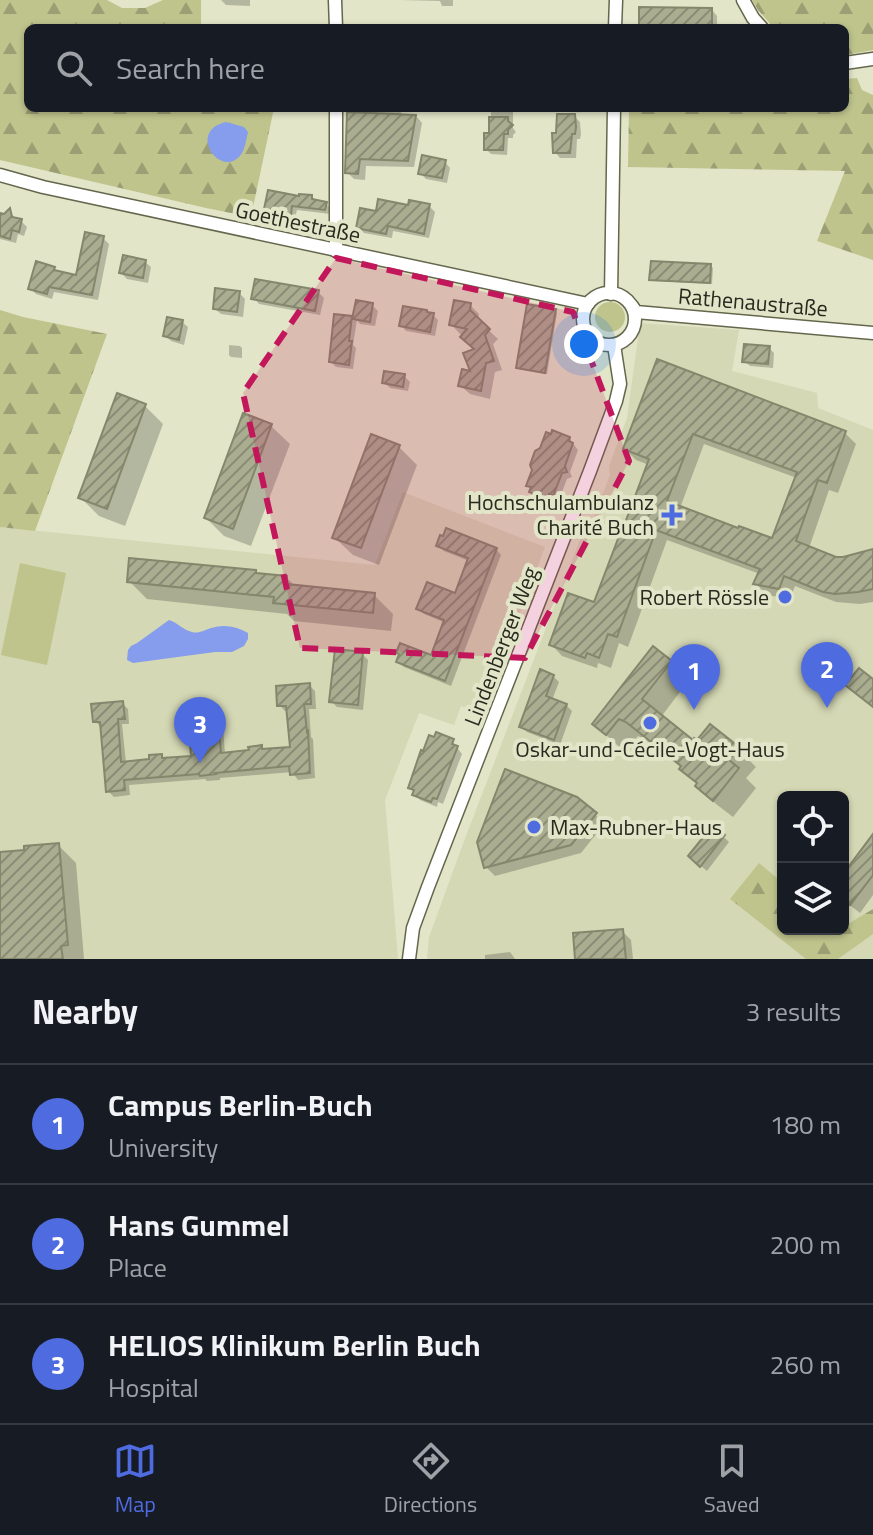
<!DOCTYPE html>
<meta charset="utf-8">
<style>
body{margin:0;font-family:"Titillium Web",sans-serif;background:#20242c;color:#f1f3f6}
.controls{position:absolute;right:24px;bottom:24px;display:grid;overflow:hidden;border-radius:12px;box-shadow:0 2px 6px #0004}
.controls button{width:72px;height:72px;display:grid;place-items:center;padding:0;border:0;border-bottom:2px solid #363941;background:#171b24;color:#f1f3f6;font:40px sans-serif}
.you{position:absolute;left:584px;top:344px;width:28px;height:28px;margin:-20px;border:6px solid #fff;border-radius:50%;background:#1a73e8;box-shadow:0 0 0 12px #1a73e833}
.badge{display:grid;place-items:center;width:52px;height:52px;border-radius:50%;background:#4f6be0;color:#fff;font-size:26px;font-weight:700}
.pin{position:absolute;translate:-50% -66px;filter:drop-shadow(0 2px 4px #0008)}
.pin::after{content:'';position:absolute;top:42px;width:28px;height:24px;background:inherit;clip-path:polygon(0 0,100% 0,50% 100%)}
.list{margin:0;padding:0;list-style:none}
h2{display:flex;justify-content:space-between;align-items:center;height:104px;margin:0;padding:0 32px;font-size:34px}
h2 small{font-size:26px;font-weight:400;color:#9ea1a6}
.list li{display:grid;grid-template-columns:52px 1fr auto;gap:24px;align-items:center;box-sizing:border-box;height:120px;padding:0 32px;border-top:2px solid #363941}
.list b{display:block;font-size:30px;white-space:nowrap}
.list p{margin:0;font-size:26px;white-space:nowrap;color:#9ea1a6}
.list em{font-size:26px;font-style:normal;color:#9ea1a6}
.icon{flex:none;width:44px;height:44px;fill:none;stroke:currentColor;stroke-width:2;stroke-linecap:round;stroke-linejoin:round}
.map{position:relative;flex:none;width:873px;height:959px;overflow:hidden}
.search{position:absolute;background:#171b24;box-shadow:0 2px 6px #0004;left:24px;right:24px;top:24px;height:88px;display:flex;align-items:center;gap:20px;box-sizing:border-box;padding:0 28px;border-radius:12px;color:#9ea1a6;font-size:30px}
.sheet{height:464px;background:#171b24}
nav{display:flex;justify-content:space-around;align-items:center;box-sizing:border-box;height:112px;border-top:2px solid #363941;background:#171b24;font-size:22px;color:#9ea1a6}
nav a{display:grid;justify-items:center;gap:4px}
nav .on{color:#4f6be0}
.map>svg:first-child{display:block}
.built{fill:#d4d8b4;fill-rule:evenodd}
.grass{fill:#bfc48d}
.forest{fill:url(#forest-firs)}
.water{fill:#859dec}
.shadow{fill:#0003;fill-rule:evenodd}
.building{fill:url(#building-hatch);stroke:#85876c;stroke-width:2;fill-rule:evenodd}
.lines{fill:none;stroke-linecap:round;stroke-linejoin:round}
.minor-casing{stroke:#64674c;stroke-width:15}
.minor{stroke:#fff;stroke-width:12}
.marked{fill:#c2185b;fill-opacity:0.2;stroke:#c2185b;stroke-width:6;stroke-dasharray:16 10;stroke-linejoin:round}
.poi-dot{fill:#4f6be0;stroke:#e2e5c7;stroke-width:3}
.labels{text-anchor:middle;stroke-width:8;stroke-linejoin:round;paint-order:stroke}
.street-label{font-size:22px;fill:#292a1f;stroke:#e2e5c7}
.poi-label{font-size:22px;fill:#292a1f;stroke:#e2e5c7;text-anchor:end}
</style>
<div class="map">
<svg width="873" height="959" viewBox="0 0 873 959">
<defs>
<pattern id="forest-firs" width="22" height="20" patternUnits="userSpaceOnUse" patternTransform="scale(2)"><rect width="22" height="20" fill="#bfc48d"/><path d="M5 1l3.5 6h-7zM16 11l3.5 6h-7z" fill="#9b9f73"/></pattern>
<pattern id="building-hatch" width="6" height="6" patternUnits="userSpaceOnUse" patternTransform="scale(2)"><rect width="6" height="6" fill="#aaad90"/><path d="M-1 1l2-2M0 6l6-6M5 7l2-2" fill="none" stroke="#8a8d75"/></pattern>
</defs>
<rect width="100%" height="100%" fill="#e2e5c7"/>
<g class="built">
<path d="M 640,323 L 739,330 L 732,371 L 817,393 L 818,408 L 873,430 L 873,959 L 427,959 L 429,937 L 466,836 L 586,524 L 594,517 L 610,475 L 609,466 L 627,418 ZM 783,797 L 843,797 L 843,929 L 783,929 Z"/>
<polygon points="403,492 545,547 482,713 461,706 454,725 419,713 385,800 398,959 0,959 0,527 375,565"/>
</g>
<g class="grass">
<circle cx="610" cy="317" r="15"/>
<polygon points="20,563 66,573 47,665 1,655"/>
</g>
<g class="forest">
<polygon points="0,0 107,0 122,8 145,8 163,0 201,0 201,28 28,28 28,108 274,108 251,217 206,208 0,160"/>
<polygon points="752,0 873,0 873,50 845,55 845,28 774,28 758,10"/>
<polygon points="857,78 862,90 873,95 873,260 817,241 845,171 628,167 629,108 845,108 845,79"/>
<polygon points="0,310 23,317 107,334 35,531 0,527"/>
<polygon points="759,863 783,883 783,929 843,929 843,927 873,909 873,934 838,959 806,959 730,899"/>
</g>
<g class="water">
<path d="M 226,122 L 244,127 L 248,132 C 246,140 245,151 239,157 C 219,177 187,131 226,122 Z"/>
<path d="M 169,620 C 178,623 183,630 192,632 C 199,634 204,630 211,628 C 224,624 236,626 248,633 L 248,639 L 244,646 L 232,652 L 215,652 L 133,663 L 127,660 L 128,650 L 131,646 L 137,643 Z"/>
</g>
<g class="shadow">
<polygon points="221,0 250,0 250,6 226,5"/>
<polygon points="400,0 453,0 453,6 442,6 440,1"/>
<polygon points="712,10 717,16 717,28 641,28"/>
<polygon points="372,108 401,108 401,116 416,116 422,123 414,167 366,166 365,180 354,179 347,172 372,115"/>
<polygon points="491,108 510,108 513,110 513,128 516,132 513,135 513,138 508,138 507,155 491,154 486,149 491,135"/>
<polygon points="574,116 580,122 581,134 580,139 577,139 576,158 560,158 555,152"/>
<polygon points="445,162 450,168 447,183 426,179 420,173"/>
<polygon points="312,197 317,202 326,204 331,209 330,214 297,210 295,218 271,213 266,208"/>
<polygon points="429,206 435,212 429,238 393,231 392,238 364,233 358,227 378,213 409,207"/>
<polygon points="10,211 16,220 21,221 27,227 24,236 18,234 16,243 0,239 0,215 5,217"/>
<polygon points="103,238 109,244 98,300 54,292 52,299 36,294 30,288 53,269 58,273 78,277"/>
<polygon points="145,262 151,267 148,283 127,279 121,273"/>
<polygon points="711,266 713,268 712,284 654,281 651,279"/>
<polygon points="318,292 324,298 320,315 259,304 254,298"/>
<polygon points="239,293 245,299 243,317 221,314 215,309"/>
<polygon points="357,302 372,305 378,311 375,326 360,324 357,320 353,345 356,348 353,369 336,367 331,362 351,318 354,321"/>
<polygon points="470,305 479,314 478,320 498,339 493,344 502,370 495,372 490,399 470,394 460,385 473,373 477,350 465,334 460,334 451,324"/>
<polygon points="555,311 557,313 547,374 521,369 519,367"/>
<polygon points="433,315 438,320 435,336 406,331 401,325"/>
<polygon points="182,322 188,327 184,345 171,341 165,335"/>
<polygon points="229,345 240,346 242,348 242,358 231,357 229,355"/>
<polygon points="769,348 774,353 773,368 750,366 744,361"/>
<path d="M 658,362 L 845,433 L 856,444 L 838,493 L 829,490 L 809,548 L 836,559 L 844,559 L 873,550 L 873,602 L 860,604 L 836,602 L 795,586 L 790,599 L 767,595 L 756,584 L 760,574 L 667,540 L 628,647 L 619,643 L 611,668 L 598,663 L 597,668 L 562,656 L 551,644 L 595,604 L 649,465 L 636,460 L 625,449 ZM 704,444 L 797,478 L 774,540 L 680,508 Z"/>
<polygon points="404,376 410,382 408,391 390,388 384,382"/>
<polygon points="144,405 163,424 125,526 99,516 80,497"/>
<polygon points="271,426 290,444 251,546 224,536 206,518"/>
<polygon points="569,438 578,450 570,472 572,477 567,479 559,500 555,498 553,503 537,497 528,485"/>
<polygon points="399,447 417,465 379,565 353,555 334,537"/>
<polygon points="438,545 496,549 501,555 451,686 404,667 398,662 432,658 446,623 424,614 419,609 456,596 469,561 444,551"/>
<polygon points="258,575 287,578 296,587 374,595 393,614 391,631 294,621 287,614 147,599 129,581"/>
<polygon points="362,654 368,660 363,710 337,707 331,701"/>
<polygon points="671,662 689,680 661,717 693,743 737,748 756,767 746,778 756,788 733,817 716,804 682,768 646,740 638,736 625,752 594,724"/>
<polygon points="553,676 559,682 552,700 566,705 572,711 560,745 527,732 521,727"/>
<polygon points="309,685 315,691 316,709 309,709 311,737 313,739 315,778 298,780 292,772 220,778 220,780 207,781 205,779 129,785 130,795 114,797 108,791 101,727 95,721 122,703 128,709 129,724 122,724 126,763 151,761 161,756 165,760 193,758 216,708 222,713 225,754 251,752 261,747 265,751 292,749 289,711 285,711 279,705"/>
<polygon points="452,741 462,754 443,804 438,802 437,807 420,800 411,788"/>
<polygon points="576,799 605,823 581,853 495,876 486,867"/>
<polygon points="714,828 729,842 707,871 696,862"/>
<polygon points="873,838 873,895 860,913 843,900 843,877"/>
<polygon points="58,845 76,863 84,959 0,959 0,854"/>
<polygon points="622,931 631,940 633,959 577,959"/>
<polygon points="510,952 515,959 485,959 485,955"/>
</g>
<g class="building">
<polygon points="639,7 712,8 712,28 639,28"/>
<polygon points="347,112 416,115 408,161 360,159 358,174 345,173"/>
<polygon points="557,114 575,114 576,127 575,134 572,134 570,153 553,153 552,133 556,133"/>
<polygon points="489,117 508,117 508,121 513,125 508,130 508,134 504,134 503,150 484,150 484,133 489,133"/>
<polygon points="422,155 446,160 442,178 418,174"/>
<polygon points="268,190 299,196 299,194 312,195 312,199 327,202 325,210 292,206 291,215 264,209"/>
<polygon points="378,199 408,205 409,200 430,204 424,234 388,226 386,234 356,228 360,208 376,211"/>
<polygon points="10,208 12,217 22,219 19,232 12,230 10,239 0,236 0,213 4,214"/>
<polygon points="85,232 104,236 92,295 49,287 47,294 28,289 36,261 55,267 54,270 76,275"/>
<polygon points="123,255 146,260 143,278 119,273"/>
<polygon points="651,261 711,264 710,283 649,280"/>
<polygon points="255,279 319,290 315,311 251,299"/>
<polygon points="215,288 240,291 237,312 213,309"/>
<polygon points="356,300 373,303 370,322 352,319"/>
<polygon points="454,300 471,303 470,310 490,329 485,335 494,361 486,363 481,391 458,386 462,369 470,371 463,353 474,349 460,337 467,329 449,325"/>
<polygon points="527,304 556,309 545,373 516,368"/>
<polygon points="403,306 427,310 427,312 434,313 430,332 399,326"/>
<polygon points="334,314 352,316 349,341 352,341 349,365 329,362"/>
<polygon points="167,317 183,320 179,340 163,336"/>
<polygon points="744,344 770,346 768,364 742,362"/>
<path d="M 657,359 L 846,431 L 827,483 L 818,480 L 796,541 L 836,557 L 843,557 L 873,549 L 873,589 L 858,592 L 835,594 L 823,592 L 784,576 L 779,589 L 753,584 L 760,569 L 656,530 L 617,637 L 608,634 L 599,658 L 587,653 L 585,658 L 549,645 L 568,593 L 594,602 L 624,523 L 625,523 L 649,459 L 623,449 ZM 693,434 L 797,472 L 772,538 L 739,526 L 738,528 L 667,501 Z"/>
<polygon points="384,371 405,374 403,387 382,383"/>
<polygon points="117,393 146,404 107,509 78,498"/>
<polygon points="243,413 272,424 233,529 204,518"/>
<polygon points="552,430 570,437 569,441 573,443 565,466 567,472 562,473 553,496 549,494 547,499 529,492 531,487 526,486 532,470 530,465 535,451 540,448 546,432 551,434"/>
<polygon points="371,434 400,445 361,548 332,538"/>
<polygon points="446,528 497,548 445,681 396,662 399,654 396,653 400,643 431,655 444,620 416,609 427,582 455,593 468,558 436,546 440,535 443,536"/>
<polygon points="129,558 256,570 256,573 287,576 287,584 375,593 373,613 273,603 274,597 127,582"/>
<polygon points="653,646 672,661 642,699 693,740 694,738 697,740 710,724 739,747 729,760 739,768 713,801 695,786 697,783 679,769 681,766 626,722 619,719 606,735 592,724"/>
<polygon points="335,649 363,652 358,705 329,702"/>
<polygon points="859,668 873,679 873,707 845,685"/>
<polygon points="540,669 554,675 546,696 567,704 554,740 519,727"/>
<polygon points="310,683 311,704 304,704 307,732 308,731 310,773 290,775 289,766 215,773 216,774 200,776 199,774 124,780 125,790 106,792 100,722 93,722 91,704 123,701 125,719 118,719 121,762 149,759 149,755 162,754 162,758 191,756 187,708 217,706 221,753 249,750 248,747 262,745 262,749 290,747 286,706 277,706 276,686"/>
<polygon points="436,732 454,739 452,744 458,746 437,799 433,798 431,802 412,795 414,790 408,788 421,750 423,751 429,735 434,737"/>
<polygon points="505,769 577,797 597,813 571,845 484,868 477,842"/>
<polygon points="713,825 725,835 700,867 688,856"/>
<polygon points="873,834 873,875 850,905 843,900 843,874"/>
<polygon points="59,843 68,945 61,946 63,959 0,959 0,852 24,850 24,846"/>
<polygon points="623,929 626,959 575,959 573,933"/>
</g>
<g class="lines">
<g class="minor-casing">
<g id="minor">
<polyline points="335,0 336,28"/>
<polyline points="743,0 753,18 762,28"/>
<polyline points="615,28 616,0"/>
<polyline points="845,63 873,59"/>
<polyline points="336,108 336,251"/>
<polyline points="0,175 43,187 588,304"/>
<circle cx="609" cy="319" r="26"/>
<polyline points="611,294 614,108"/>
<polyline points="632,306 636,312 873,333"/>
<polyline points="409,959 413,928 428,887 590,471 616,401 620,384 614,345"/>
</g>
</g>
<use href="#minor" class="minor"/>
</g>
<path class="marked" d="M 336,258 L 573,312 L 629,461 L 525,658 L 300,648 L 243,393 Z"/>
<g class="poi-dot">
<path d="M668 503h8v8h8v8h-8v8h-8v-8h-8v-8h8z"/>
<circle cx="785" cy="597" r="8"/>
<circle cx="650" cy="723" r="8"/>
<circle cx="534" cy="827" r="8"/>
</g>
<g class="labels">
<g class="street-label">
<text transform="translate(298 222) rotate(12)" y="8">Goethestraße</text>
<text transform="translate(753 302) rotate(5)" y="8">Rathenaustraße</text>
<text transform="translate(501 646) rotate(-69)" y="8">Lindenberger Weg</text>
</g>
<g class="poi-label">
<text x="654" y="510">Hochschulambulanz<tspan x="654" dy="25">Charité Buch</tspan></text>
<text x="769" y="605">Robert Rössle</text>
<text x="650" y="757" text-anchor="middle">Oskar-und-Cécile-Vogt-Haus</text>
<text x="550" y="835" text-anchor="start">Max-Rubner-Haus</text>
</g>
</g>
</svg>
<div class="controls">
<button><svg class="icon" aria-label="locate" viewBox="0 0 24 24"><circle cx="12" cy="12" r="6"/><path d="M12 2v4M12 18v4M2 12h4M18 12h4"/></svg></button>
<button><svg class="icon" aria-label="layers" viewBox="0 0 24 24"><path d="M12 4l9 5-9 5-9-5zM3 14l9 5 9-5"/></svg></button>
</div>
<div class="you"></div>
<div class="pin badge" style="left:694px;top:710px">1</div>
<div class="pin badge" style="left:827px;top:708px">2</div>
<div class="pin badge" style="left:200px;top:763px">3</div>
<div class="search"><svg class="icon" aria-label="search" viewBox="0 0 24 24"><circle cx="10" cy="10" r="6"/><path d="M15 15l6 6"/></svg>Search here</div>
</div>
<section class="sheet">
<h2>Nearby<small>3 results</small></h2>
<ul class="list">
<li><span class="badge">1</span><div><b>Campus Berlin-Buch</b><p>University</p></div><em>180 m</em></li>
<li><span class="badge">2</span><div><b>Hans Gummel</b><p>Place</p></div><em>200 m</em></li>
<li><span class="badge">3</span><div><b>HELIOS Klinikum Berlin Buch</b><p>Hospital</p></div><em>260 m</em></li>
</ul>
</section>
<nav>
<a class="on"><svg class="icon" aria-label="map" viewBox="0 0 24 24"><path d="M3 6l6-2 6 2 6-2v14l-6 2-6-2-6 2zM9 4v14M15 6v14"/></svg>Map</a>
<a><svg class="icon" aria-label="directions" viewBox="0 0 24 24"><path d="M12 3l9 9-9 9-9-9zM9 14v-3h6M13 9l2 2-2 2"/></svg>Directions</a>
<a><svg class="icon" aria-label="saved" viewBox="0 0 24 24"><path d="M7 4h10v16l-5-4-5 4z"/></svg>Saved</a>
</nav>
